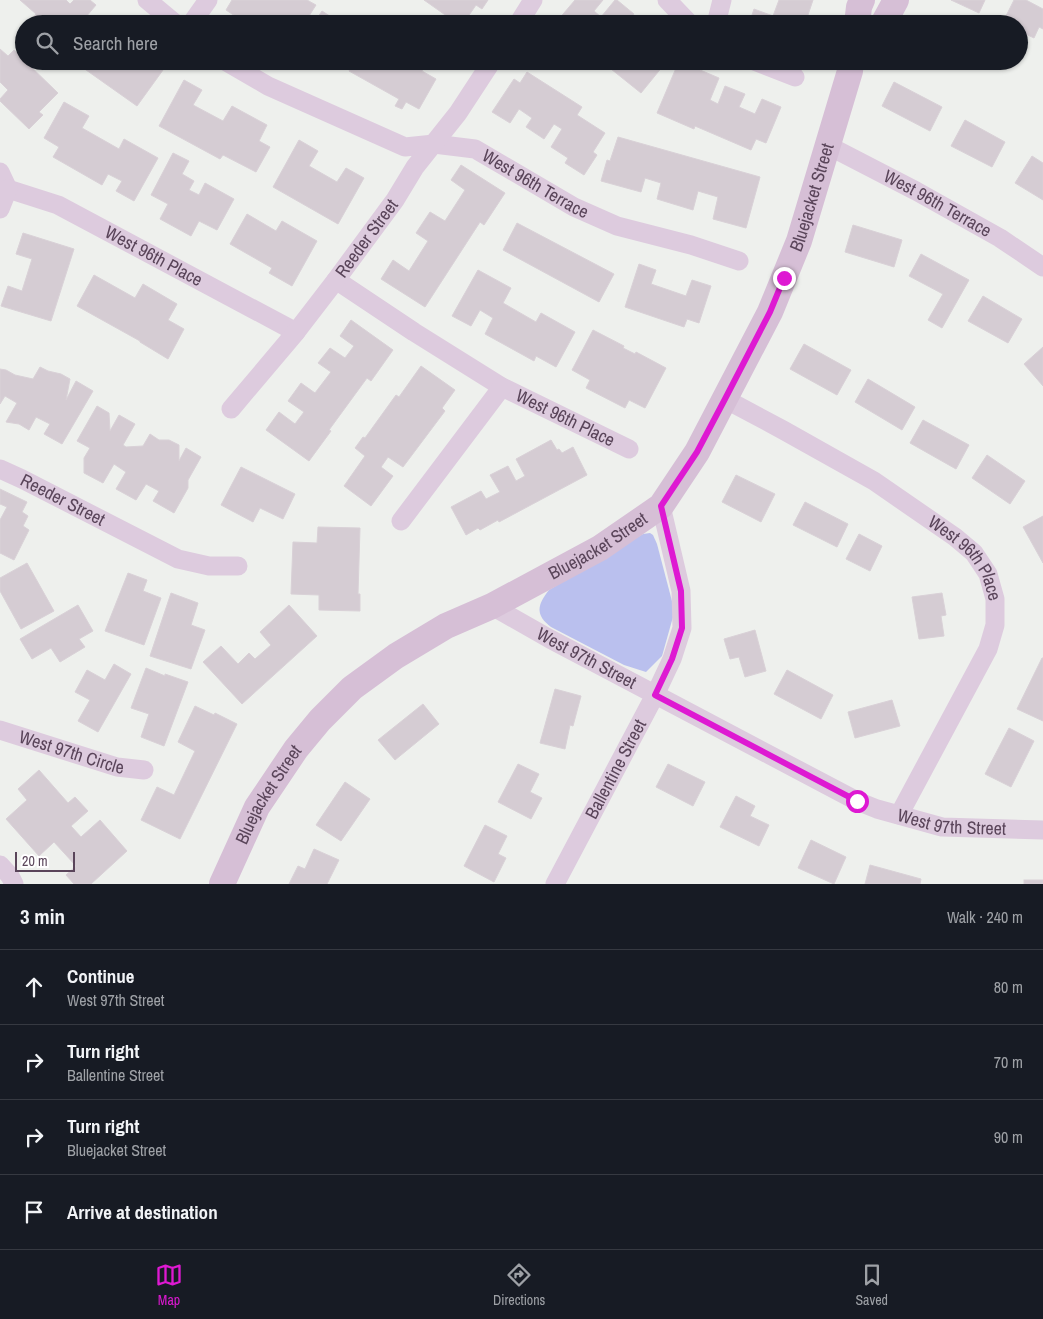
<!DOCTYPE html>
<meta charset="utf-8">
<style>
body{margin:0;font-family:"Archivo Narrow",sans-serif;background:#20242c;color:#f1f3f6}
.scale{position:absolute;left:15px;bottom:12px;width:60px;box-sizing:border-box;padding-left:5px;border:2px solid #5a455a;border-top:0;font-size:14px;line-height:18px;white-space:nowrap;color:#5a455a;-webkit-text-stroke:4px #fff;paint-order:stroke}
.stop{position:absolute;width:15px;height:15px;margin:-11px;border:4px solid #de19d2;border-radius:50%;background:#fff}
.stop.end{background:#de19d2;border-color:#fff;box-shadow:0 1px 5px #0008}
.list{margin:0;padding:0;list-style:none}
h2{display:flex;justify-content:space-between;align-items:center;height:65px;margin:0;padding:0 20px;font-size:21px}
h2 small{font-size:16px;font-weight:400;color:#9ea1a6}
.list li{display:grid;grid-template-columns:32px 1fr auto;gap:15px;align-items:center;box-sizing:border-box;height:75px;padding:0 20px;border-top:1px solid #363941}
.list b{display:block;font-size:19px;white-space:nowrap}
.list p{margin:0;font-size:16px;white-space:nowrap;color:#9ea1a6}
.list em{font-size:16px;font-style:normal;color:#9ea1a6}
.icon{flex:none;width:28px;height:28px;fill:none;stroke:currentColor;stroke-width:2;stroke-linecap:round;stroke-linejoin:round}
.map{position:relative;flex:none;width:1043px;height:884px;overflow:hidden}
.search{position:absolute;background:#171b24;box-shadow:0 1px 4px #0004;left:15px;right:15px;top:15px;height:55px;display:flex;align-items:center;gap:12px;box-sizing:border-box;padding:0 18px;border-radius:28px;color:#9ea1a6;font-size:19px}
.sheet{height:365px;background:#171b24}
nav{display:flex;justify-content:space-around;align-items:center;box-sizing:border-box;height:70px;border-top:1px solid #363941;background:#171b24;font-size:14px;color:#9ea1a6}
nav a{display:grid;justify-items:center;gap:2px}
nav .on{color:#de19d2}
.map>svg:first-child{display:block}
.green{fill:#bac0ee}
.building{fill:#d5ccd3;stroke:#d9d1d7}
.lines{fill:none;stroke-linecap:round;stroke-linejoin:round}
.street{stroke:#ddcbde;stroke-width:19}
.secondary{stroke:#d6bfd6;stroke-width:26}
.route{stroke:#de19d2;stroke-width:6}
.labels{text-anchor:middle;stroke-width:5;stroke-linejoin:round;paint-order:stroke}
.street-label{font-size:18px;fill:#5a455a;stroke:#fff}
</style>
<div class="map">
<svg width="1043" height="884" viewBox="0 0 1043 884">
<rect width="100%" height="100%" fill="#eef0ed"/>
<path class="green" d="M 650,533 L 653,535 L 657,544 L 673,605 L 673,617 L 662,656 L 646,672 L 624,665 L 551,627 C 535,615 537,605 549,590 L 643,534 Z"/>
<g class="building">
<polygon points="20,0 66,0 70,4 74,0 90,0 96,5 80,24 38,24 32,19 36,14"/>
<polygon points="232,0 307,0 316,5 309,16 316,20 322,11 342,24 277,24 269,19 266,24 247,24 226,10"/>
<polygon points="424,0 488,0 482,9 476,5 463,24 458,24"/>
<polygon points="575,0 603,0 594,11 601,17 615,0 617,0 634,14 628,22 630,24 563,24 558,20"/>
<polygon points="779,0 813,0 805,24 749,24 754,9 773,16"/>
<polygon points="951,0 985,0 979,13"/>
<polygon points="1014,0 1026,0 1043,9 1043,29 1039,27 1034,38 1019,31 1019,24 1006,24 1003,22"/>
<polygon points="0,49 8,56 14,50 24,60 24,61 25,61 58,93 39,112 43,115 29,129 0,101 0,99 8,90 0,82"/>
<polygon points="82,61 135,61 142,66 145,61 151,61 163,70 137,106 79,65"/>
<polygon points="355,61 427,61 422,71 436,79 419,109 406,102 402,109 395,106 399,99 349,71"/>
<polygon points="601,61 667,61 641,93"/>
<polygon points="679,61 719,78 710,100 718,104 725,86 745,94 739,107 755,114 762,99 781,107 766,143 756,139 751,150 695,126 694,129 657,113"/>
<polygon points="527,72 582,107 577,115 605,133 593,152 597,155 584,175 565,163 568,158 551,147 562,129 554,124 544,139 526,127 532,118 519,109 510,123 492,112 514,79 520,83"/>
<polygon points="184,80 202,90 193,105 223,121 232,106 267,125 259,141 270,147 256,172 223,155 220,159 159,126"/>
<polygon points="894,82 942,107 930,131 882,106"/>
<polygon points="64,102 89,116 82,128 119,149 124,139 158,158 134,201 116,191 122,181 108,174 102,185 53,157 59,147 44,138"/>
<polygon points="965,120 1005,142 992,167 951,146"/>
<polygon points="618,137 760,177 746,228 713,219 718,197 698,191 693,210 657,199 661,183 645,178 641,192 601,181 607,160 610,161"/>
<polygon points="299,140 318,151 309,166 337,182 346,168 364,178 338,224 273,187"/>
<polygon points="173,153 189,161 182,174 194,181 189,190 199,195 205,183 234,199 217,230 199,221 191,236 160,219 168,204 151,195"/>
<polygon points="1032,156 1043,163 1043,200 1015,183"/>
<polygon points="461,165 505,193 484,225 480,222 425,307 381,279 393,260 409,271 428,241 416,233 430,212 445,221 465,190 451,180"/>
<polygon points="247,214 276,231 282,221 317,241 292,286 269,273 272,268 230,244"/>
<polygon points="517,223 614,274 599,302 503,250"/>
<polygon points="853,225 902,240 894,267 845,252"/>
<polygon points="23,233 74,249 51,321 1,306 8,286 22,291 32,259 16,254"/>
<polygon points="921,254 969,280 942,328 928,320 943,294 909,276"/>
<polygon points="639,264 656,270 651,284 686,296 692,280 711,286 699,323 687,319 684,327 625,307"/>
<polygon points="478,270 511,288 503,303 536,322 541,313 575,332 556,367 536,356 534,361 485,334 493,318 480,310 471,326 452,316"/>
<polygon points="94,275 135,298 143,284 177,304 168,320 184,329 168,359 140,342 140,341 77,306"/>
<polygon points="983,296 1022,319 1008,343 968,321"/>
<polygon points="351,320 393,350 371,381 367,378 329,430 331,431 309,461 266,430 279,412 295,424 304,412 288,401 301,383 315,393 331,372 318,363 330,348 345,358 354,346 340,336"/>
<polygon points="593,330 624,346 623,348 635,354 636,352 666,368 645,408 629,400 625,408 586,388 590,380 572,370"/>
<polygon points="804,344 851,370 837,395 790,369"/>
<polygon points="1043,347 1043,386 1024,364"/>
<polygon points="421,366 455,390 442,408 445,411 403,467 388,457 381,467 393,476 371,506 344,486 365,456 355,448 363,437 365,438 396,395 399,397"/>
<polygon points="40,367 48,371 61,374 70,379 66,400 76,381 93,391 62,444 44,434 50,424 36,417 29,430 19,424 6,422 17,403 5,396 0,404 0,369 6,370 15,375 33,379"/>
<polygon points="868,379 915,407 902,430 855,402"/>
<polygon points="97,406 109,413 110,431 119,415 135,424 123,445 126,447 143,446 150,434 159,440 169,440 179,445 179,461 186,448 201,457 188,480 188,488 174,513 153,501 159,491 146,484 136,500 116,489 126,472 114,464 103,483 84,473 84,458 90,448 77,441"/>
<polygon points="923,420 969,445 956,469 910,443"/>
<polygon points="551,440 557,450 559,449 562,453 573,447 587,475 499,522 498,520 480,530 478,528 466,535 451,507 481,491 486,499 500,492 490,475 508,466 516,481 525,476 516,459"/>
<polygon points="987,455 1025,481 1010,504 972,478"/>
<polygon points="241,467 295,494 283,519 260,508 253,522 221,505"/>
<polygon points="736,475 775,494 761,522 722,502"/>
<polygon points="0,489 27,502 22,512 28,516 23,526 29,530 14,560 0,553 0,520 7,507 0,504"/>
<polygon points="805,502 848,524 837,547 793,525"/>
<polygon points="1043,516 1043,563 1023,527"/>
<polygon points="318,527 360,528 358,594 360,594 360,611 319,610 319,595 291,594 293,542 317,543"/>
<polygon points="859,534 882,546 870,571 846,559"/>
<polygon points="27,563 54,611 21,629 0,591 0,578"/>
<polygon points="128,573 147,580 143,591 161,598 144,645 105,631"/>
<polygon points="171,593 198,603 191,625 205,630 191,669 150,656"/>
<polygon points="942,593 946,615 941,616 944,636 919,639 912,597"/>
<polygon points="78,605 93,631 79,639 85,647 60,662 51,648 32,659 20,639"/>
<polygon points="289,605 317,636 242,704 203,662 221,646 238,664 249,653 255,659 271,645 260,632"/>
<polygon points="755,630 766,671 745,677 739,657 730,659 724,639"/>
<polygon points="1042,658 1043,658 1043,721 1017,709"/>
<polygon points="114,664 131,674 98,732 78,721 90,700 75,692 87,670 105,680"/>
<polygon points="146,668 165,676 165,674 188,682 164,746 141,737 149,714 131,708"/>
<polygon points="787,670 833,695 821,719 774,694"/>
<polygon points="555,689 581,696 573,726 570,725 565,749 540,743"/>
<polygon points="892,700 900,726 855,738 848,712"/>
<polygon points="423,704 439,724 395,760 378,740"/>
<polygon points="195,706 214,715 215,713 237,724 180,839 141,820 157,787 174,795 195,751 178,742"/>
<polygon points="1009,728 1034,741 1011,787 985,774"/>
<polygon points="518,764 539,774 530,792 542,798 531,819 498,802"/>
<polygon points="668,764 705,782 693,806 656,787"/>
<polygon points="39,770 68,803 75,797 88,811 71,826 81,837 100,820 127,851 91,884 74,884 66,875 76,866 54,842 39,856 6,819 27,800 18,789"/>
<polygon points="345,782 370,799 341,841 316,825"/>
<polygon points="736,796 755,806 750,816 769,825 759,846 720,827"/>
<polygon points="485,825 507,836 498,854 506,858 494,882 464,866"/>
<polygon points="811,840 846,857 834,884 798,868"/>
<polygon points="314,849 339,860 327,884 289,884 298,866 305,869"/>
<polygon points="870,865 921,879 920,884 865,884"/>
<rect x="1024" y="880" width="19" height="4"/>
</g>
<g class="lines">
<g class="street">
<polyline points="147,0 176,24"/>
<polyline points="667,0 690,24"/>
<polyline points="191,24 208,0"/>
<polyline points="518,24 533,0"/>
<polyline points="716,24 722,0"/>
<path id="s1" d="M 225,61 L 268,86 L 405,147 L 434,144 L 475,149 L 574,207 L 617,226 L 691,245 L 739,261"/>
<polyline points="754,61 795,77"/>
<path id="s2" d="M 827,145 L 916,191 L 1000,238 L 1043,267"/>
<polyline points="0,172 8,189"/>
<path id="s3" d="M 8,189 L 58,205 L 296,332"/>
<polyline points="0,209 8,189"/>
<path id="s4" d="M 336,280 L 414,332 L 502,387 L 629,449"/>
<path id="s5" d="M 725,399 L 783,430 L 874,481 L 955,537 L 974,553 L 988,574 L 995,599 L 995,625 L 988,649 L 899,815"/>
<path id="s6" d="M 231,409 L 296,332 L 336,280 L 395,200 L 415,167 L 458,113 L 492,61"/>
<path id="s7" d="M 0,469 L 22,479 L 178,559 L 209,566 L 238,566"/>
<polyline points="401,521 502,387"/>
<path id="s8" d="M 492,606 L 550,639 L 857,801 L 877,809 L 942,827 L 1043,830"/>
<path id="s9" d="M 0,730 L 117,767 L 144,770"/>
<polyline points="0,865 10,876 14,884"/>
<path id="s10" d="M 555,884 L 655,695 L 672,659 L 682,628 L 681,591 L 661,506"/>
</g>
<g class="secondary">
<polyline points="857,24 859,7 862,0"/>
<polyline points="883,24 896,0"/>
<path id="s11" d="M 222,884 L 257,807 L 296,749 L 320,720 L 352,688 L 396,656 L 446,626 L 492,606 L 600,548 L 661,506 L 697,452 L 770,312 L 799,241 L 850,71 L 851,61"/>
</g>
</g>
<g class="lines">
<polyline class="route" points="784,278 770,312 725,399 697,452 661,506 681,591 682,628 672,659 655,695 857,801"/>
</g>
<g class="labels">
<g class="street-label">
<text dy="6" stroke="none"><textPath href="#s1" startOffset="340">West 96th Terrace</textPath></text>
<text dy="6" stroke="none"><textPath href="#s11" startOffset="942">Bluejacket Street</textPath></text>
<text dy="6" stroke="none"><textPath href="#s2" startOffset="125">West 96th Terrace</textPath></text>
<text dy="6" stroke="none"><textPath href="#s6" startOffset="218">Reeder Street</textPath></text>
<text dy="6" stroke="none"><textPath href="#s3" startOffset="161">West 96th Place</textPath></text>
<text dy="6" stroke="none"><textPath href="#s4" startOffset="268">West 96th Place</textPath></text>
<text dy="6" stroke="none"><textPath href="#s7" startOffset="70">Reeder Street</textPath></text>
<text dy="6" stroke="none"><textPath href="#s11" startOffset="522">Bluejacket Street</textPath></text>
<text dy="6" stroke="none"><textPath href="#s5" startOffset="292">West 96th Place</textPath></text>
<text dy="6" stroke="none"><textPath href="#s8" startOffset="108">West 97th Street</textPath></text>
<text dy="6" stroke="none"><textPath href="#s9" startOffset="75">West 97th Circle</textPath></text>
<text dy="6" stroke="none"><textPath href="#s10" startOffset="130">Ballentine Street</textPath></text>
<text dy="6" stroke="none"><textPath href="#s11" startOffset="101">Bluejacket Street</textPath></text>
<text dy="6" stroke="none"><textPath href="#s8" startOffset="512">West 97th Street</textPath></text>
</g>
</g>
</svg>
<div class="scale">20 m</div>
<div class="stop" style="left:857px;top:801px"></div>
<div class="stop end" style="left:784px;top:278px"></div>
<div class="search"><svg class="icon" aria-label="search" viewBox="0 0 24 24"><circle cx="10" cy="10" r="6"/><path d="M15 15l6 6"/></svg>Search here</div>
</div>
<section class="sheet">
<h2>3 min<small>Walk · 240 m</small></h2>
<ul class="list">
<li><svg class="icon" aria-label="ahead" viewBox="0 0 24 24"><path d="M12 20V5M6 11l6-6 6 6"/></svg><div><b>Continue</b><p>West 97th Street</p></div><em>80 m</em></li>
<li><svg class="icon" aria-label="right" viewBox="0 0 24 24"><path d="M7 20v-9h11M14 6l5 5-5 5"/></svg><div><b>Turn right</b><p>Ballentine Street</p></div><em>70 m</em></li>
<li><svg class="icon" aria-label="right" viewBox="0 0 24 24"><path d="M7 20v-9h11M14 6l5 5-5 5"/></svg><div><b>Turn right</b><p>Bluejacket Street</p></div><em>90 m</em></li>
<li><svg class="icon" aria-label="arrive" viewBox="0 0 24 24"><path d="M6 21V4h12l-3 4 3 4H6"/></svg><div><b>Arrive at destination</b></div></li>
</ul>
</section>
<nav>
<a class="on"><svg class="icon" aria-label="map" viewBox="0 0 24 24"><path d="M3 6l6-2 6 2 6-2v14l-6 2-6-2-6 2zM9 4v14M15 6v14"/></svg>Map</a>
<a><svg class="icon" aria-label="directions" viewBox="0 0 24 24"><path d="M12 3l9 9-9 9-9-9zM9 14v-3h6M13 9l2 2-2 2"/></svg>Directions</a>
<a><svg class="icon" aria-label="saved" viewBox="0 0 24 24"><path d="M7 4h10v16l-5-4-5 4z"/></svg>Saved</a>
</nav>
